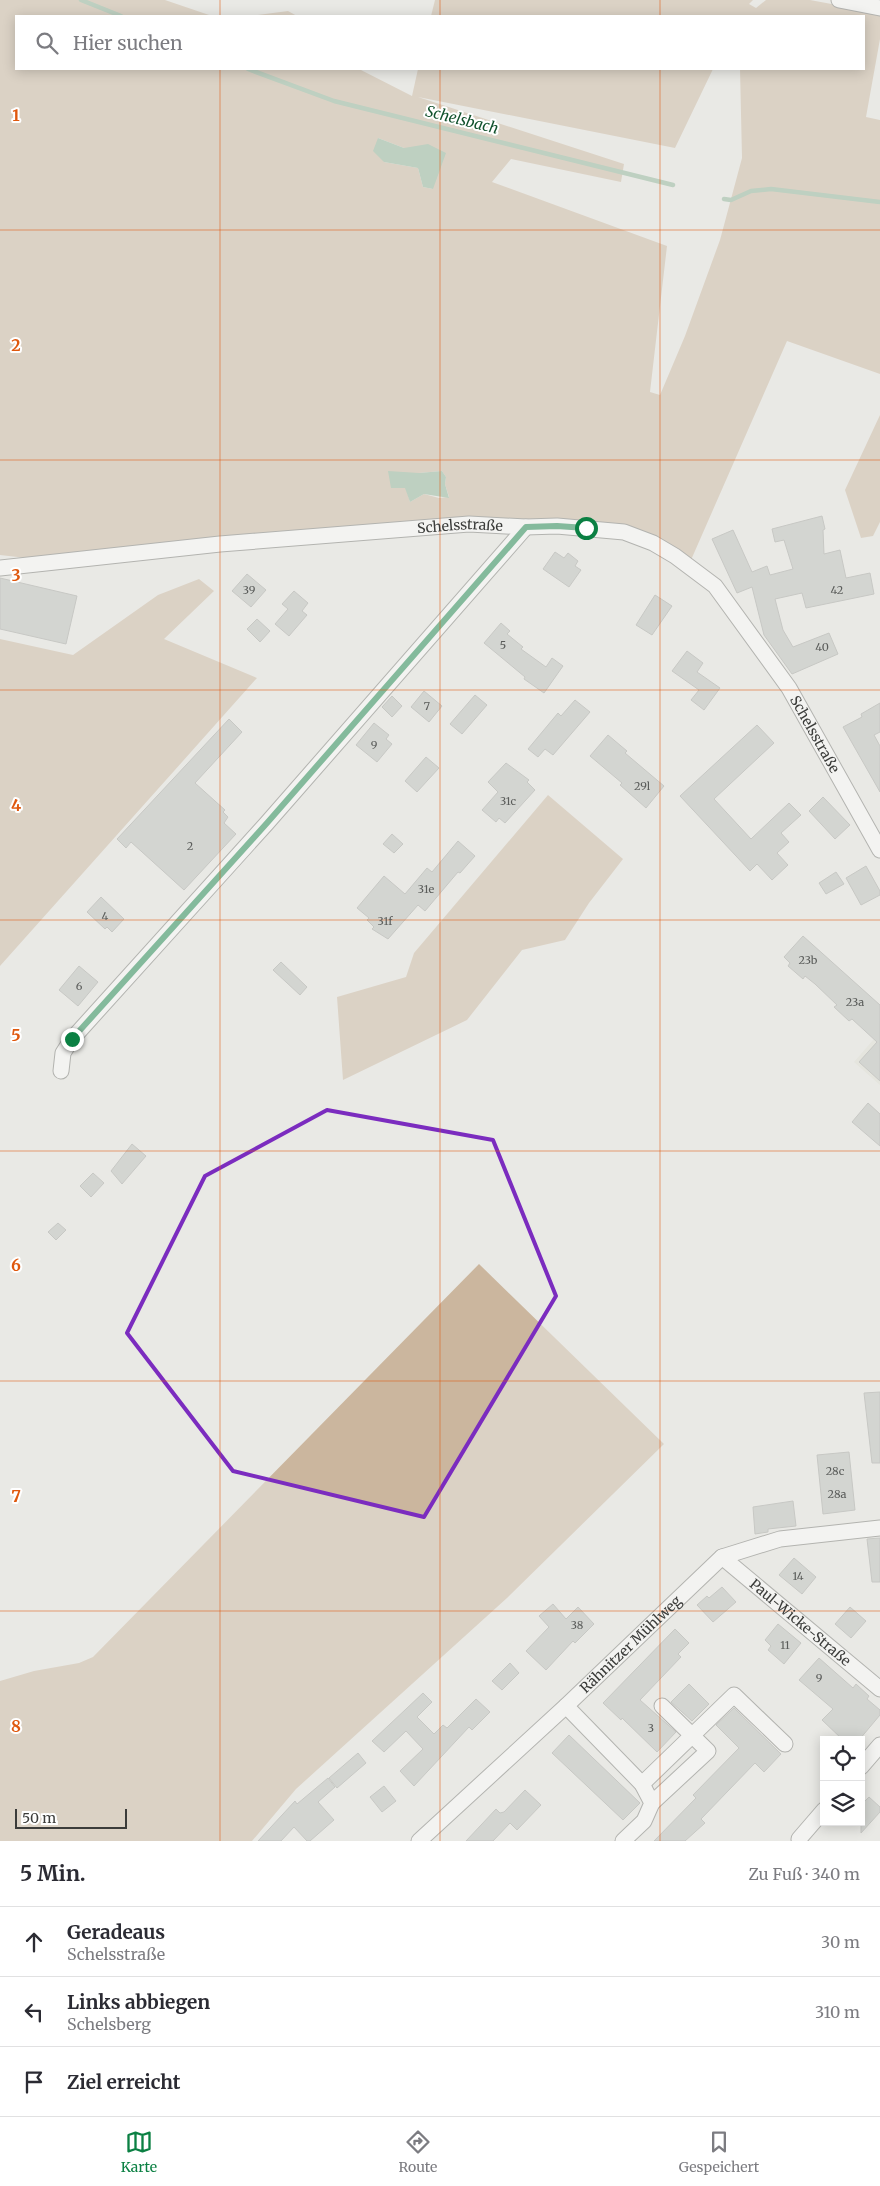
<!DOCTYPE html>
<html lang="de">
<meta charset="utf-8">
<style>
body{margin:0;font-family:Merriweather,serif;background:#f2f2f3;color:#2b2b33}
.controls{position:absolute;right:15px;bottom:15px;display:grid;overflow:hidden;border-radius:0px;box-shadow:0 2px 12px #0003}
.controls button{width:45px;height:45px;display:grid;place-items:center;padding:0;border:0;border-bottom:1px solid #e1e1e2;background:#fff;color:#2b2b33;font:25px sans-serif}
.scale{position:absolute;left:15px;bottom:12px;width:112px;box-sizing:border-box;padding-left:5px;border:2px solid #3b3c3a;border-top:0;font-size:14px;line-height:18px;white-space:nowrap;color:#3b3c3a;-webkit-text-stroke:4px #fff;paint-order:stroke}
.stop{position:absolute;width:15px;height:15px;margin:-11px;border:4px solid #0b8043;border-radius:50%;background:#fff}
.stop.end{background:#0b8043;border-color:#fff;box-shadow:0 1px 5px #0008}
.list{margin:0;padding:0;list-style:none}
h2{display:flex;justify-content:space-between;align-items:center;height:65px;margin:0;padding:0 20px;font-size:21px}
h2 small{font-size:16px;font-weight:400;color:#7c7c81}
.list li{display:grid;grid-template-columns:32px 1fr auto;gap:15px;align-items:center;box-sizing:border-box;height:70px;padding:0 20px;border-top:1px solid #e1e1e2}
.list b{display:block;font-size:19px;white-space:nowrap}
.list p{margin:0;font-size:16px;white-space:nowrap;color:#7c7c81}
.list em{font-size:16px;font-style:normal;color:#7c7c81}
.icon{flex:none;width:28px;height:28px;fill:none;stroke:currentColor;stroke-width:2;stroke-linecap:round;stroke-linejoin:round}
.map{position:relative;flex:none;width:880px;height:1841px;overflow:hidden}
.search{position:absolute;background:#fff;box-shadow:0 2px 12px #0003;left:15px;right:15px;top:15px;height:55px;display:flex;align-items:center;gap:12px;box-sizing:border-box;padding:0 18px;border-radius:0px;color:#7c7c81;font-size:19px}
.sheet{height:275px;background:#fff}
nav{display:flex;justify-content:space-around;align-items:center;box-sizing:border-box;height:70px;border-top:1px solid #e1e1e2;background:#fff;font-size:14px;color:#7c7c81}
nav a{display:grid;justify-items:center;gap:2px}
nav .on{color:#0b8043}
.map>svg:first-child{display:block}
.built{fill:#dfe0d5}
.green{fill:#cbb69e;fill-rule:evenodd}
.water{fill:#89b194}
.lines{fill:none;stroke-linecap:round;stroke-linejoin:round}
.stream{stroke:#89b194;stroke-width:4.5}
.building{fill:#b9bcb8;stroke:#9ea09c}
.minor-casing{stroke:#72736f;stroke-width:17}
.minor{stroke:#fff;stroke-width:15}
.route{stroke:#0b8043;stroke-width:6}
.marked{fill:none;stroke:#7b2cbf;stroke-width:4;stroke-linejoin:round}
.grid{fill:none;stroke:#df580e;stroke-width:1;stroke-opacity:0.55}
.labels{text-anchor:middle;stroke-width:4;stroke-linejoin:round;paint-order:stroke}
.number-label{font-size:11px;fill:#5a5c5a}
.street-label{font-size:14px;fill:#3b3c3a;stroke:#fff}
.water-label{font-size:15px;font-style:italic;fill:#11522d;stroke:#fff}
.grid-label{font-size:16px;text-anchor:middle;font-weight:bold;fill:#df580e;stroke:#fff;stroke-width:4;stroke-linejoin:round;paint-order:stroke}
</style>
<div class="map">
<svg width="880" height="1841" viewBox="0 0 880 1841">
<rect width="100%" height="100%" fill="#e9e9e5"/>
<polygon class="built" points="880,1032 880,1085 854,1062"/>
<g class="green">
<path d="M 0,0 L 165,0 L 212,16 L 16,16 L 16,69 L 359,69 L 412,96 L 418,69 L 713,69 L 675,148 L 418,97 L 624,164 L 621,182 L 511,159 L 492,182 L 667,246 L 650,392 L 660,395 L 685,336 L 720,240 L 742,158 L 740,69 L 864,69 L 864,16 L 431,16 L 435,0 L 753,0 L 749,4 L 756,8 L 766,0 L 810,0 L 880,13 L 880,39 L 866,117 L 880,120 L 880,374 L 787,341 L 691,560 L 628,526 L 564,519 L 35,559 L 0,555 ZM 378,138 L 404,148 L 433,189 L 423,187 L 418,168 L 384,162 ZM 442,471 L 446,477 L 445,484 L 449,497 L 439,498 L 424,494 L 410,502 L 406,488 L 419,473 Z"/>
<polygon points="288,11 297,16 251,16"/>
<polygon points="880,415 880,522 873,536 861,538 845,490"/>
<polygon points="199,579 214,591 164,639 257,678 0,966 0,639 73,655 158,595"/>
<polygon points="548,795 623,859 589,903 565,940 522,950 467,1020 343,1080 337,997 406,977 414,953"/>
<polygon points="479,1264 664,1444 507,1598 296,1789 252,1841 0,1841 0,1681 34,1671 79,1663 93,1657"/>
</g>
<g class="water">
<polygon points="378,138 404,148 428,144 446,153 433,189 423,187 418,168 384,162 373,151"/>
<polygon points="388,471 419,473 442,471 446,477 445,484 449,498 424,494 410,502 405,488 391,488"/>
</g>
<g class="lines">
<g class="stream">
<polyline points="81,0 121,16"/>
<polyline points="248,69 334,101 673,185"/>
<polyline points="724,199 731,200 751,191 771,189 880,202"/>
</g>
</g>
<g class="building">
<polygon points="822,516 825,529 823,530 824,554 840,550 846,578 870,573 874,594 806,608 802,593 775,599 783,630 793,647 829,633 838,654 792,674 764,635 752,587 737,593 712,539 733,530 752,572 767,566 770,575 793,569 784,540 775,542 772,529"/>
<polygon points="555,552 564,558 568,553 578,561 575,566 581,570 569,587 543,569"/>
<polygon points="247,574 266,590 251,607 232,591"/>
<polygon points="0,578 77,596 66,644 0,629"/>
<polygon points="294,591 308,603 302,611 307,615 289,636 275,624 288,609 282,604"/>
<polygon points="655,595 672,606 652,635 636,625"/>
<polygon points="257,619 270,631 260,642 247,629"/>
<polygon points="501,623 510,631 507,634 523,647 521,649 546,667 552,658 563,666 544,693 524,679 525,677 484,643"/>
<polygon points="687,651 703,663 697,672 720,688 704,710 691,700 699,690 672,671"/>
<polygon points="424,691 442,706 429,722 411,707"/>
<polygon points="475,695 487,705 462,734 450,724"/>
<polygon points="392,696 402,706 392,717 382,707"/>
<polygon points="575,700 590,712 553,755 545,749 538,757 528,749 558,713 561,716"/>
<polygon points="880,703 880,732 874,735 880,746 880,792 843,727 862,717 861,714"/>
<polygon points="229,719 242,732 195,783 225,810 223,812 228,817 224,823 236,834 184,890 131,842 126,848 117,839"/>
<polygon points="374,723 389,735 386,739 392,744 377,762 356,745"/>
<polygon points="757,725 774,743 714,799 751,839 789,803 801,815 781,833 789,842 777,853 788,865 772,880 757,864 750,871 680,796"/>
<polygon points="608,735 627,751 625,753 664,786 646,808 620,785 622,783 590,756"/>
<polygon points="426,757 439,768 417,792 405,781"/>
<polygon points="506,763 529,780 527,782 535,790 505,823 499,818 496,822 482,810 498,792 488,782"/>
<polygon points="823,797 850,825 835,839 809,811"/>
<polygon points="392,834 403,844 394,853 383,844"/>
<polygon points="458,841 475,856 460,873 458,872 425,911 418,905 388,939 372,929 374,927 367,920 369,918 357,908 384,876 405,894 427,868 432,872"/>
<polygon points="866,866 880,891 880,895 861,905 846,878"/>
<polygon points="836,872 844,884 826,894 819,883"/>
<polygon points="101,897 124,919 112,932 107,927 105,929 87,912"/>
<polygon points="803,936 880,1005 880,1081 859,1062 877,1042 852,1019 849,1021 834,1007 837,1005 815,984 805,976 803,979 788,966 790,963 784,957"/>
<polygon points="281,962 307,987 300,995 273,970"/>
<polygon points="79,966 98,982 78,1006 59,990"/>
<polygon points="868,1103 880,1114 880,1146 852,1122"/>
<polygon points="132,1144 146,1156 122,1184 111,1171"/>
<polygon points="93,1173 104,1183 91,1197 80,1186"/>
<polygon points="58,1223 66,1230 56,1240 48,1232"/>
<polygon points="880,1392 880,1463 872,1463 864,1393"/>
<polygon points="849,1452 855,1510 823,1514 817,1455"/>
<polygon points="793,1501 796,1526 768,1529 768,1532 755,1534 753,1507"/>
<polygon points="880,1538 880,1582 872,1582 867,1539"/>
<polygon points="794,1558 816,1577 802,1594 779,1575"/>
<polygon points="722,1587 736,1602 713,1622 697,1605 707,1596 709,1598"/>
<polygon points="553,1604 566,1619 578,1607 594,1624 575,1643 573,1641 546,1670 526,1651 549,1627 539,1616"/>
<polygon points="850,1607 866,1621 851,1638 835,1624"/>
<polygon points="778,1624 801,1643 784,1664 768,1650 771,1646 765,1640"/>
<polygon points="675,1629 689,1643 678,1654 681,1657 640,1700 676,1732 657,1752 622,1718 621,1720 603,1703"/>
<polygon points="819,1658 853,1688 856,1684 869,1696 867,1699 880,1710 880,1715 859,1740 843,1740 822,1720 833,1709 799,1680"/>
<polygon points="510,1663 519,1673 502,1690 492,1681"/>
<polygon points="689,1684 709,1704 692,1721 671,1702"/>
<polygon points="423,1693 432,1702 417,1717 434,1734 443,1725 447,1728 476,1699 490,1712 472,1730 469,1727 414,1786 400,1771 423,1749 406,1731 384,1752 372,1741"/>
<polygon points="734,1708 781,1754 764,1772 755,1763 701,1819 705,1823 685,1841 654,1841 696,1798 693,1795 739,1748 716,1725"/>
<polygon points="569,1735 640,1803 623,1820 552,1753"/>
<polygon points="358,1753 366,1763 337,1788 329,1778"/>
<polygon points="328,1778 335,1787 318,1802 334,1820 310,1841 307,1841 294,1827 281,1841 258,1841 295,1801 297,1804"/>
<polygon points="384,1786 396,1801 382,1812 370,1797"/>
<polygon points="525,1790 541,1805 517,1830 510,1823 493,1841 466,1841 496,1809 500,1813 504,1812"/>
<polygon points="869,1797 880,1807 880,1812 861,1833 861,1805"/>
</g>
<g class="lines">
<g class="minor-casing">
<g id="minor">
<polyline points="839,0 880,8"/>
<path id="s1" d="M 0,568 L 220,544 L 469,524 L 526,527 L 557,526 L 624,532 L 653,543 L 675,556 L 715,586 L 789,688 L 880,850"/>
<polyline points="61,1071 63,1053 72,1039 267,823 526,527"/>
<path id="s2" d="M 722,1557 L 880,1689"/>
<polyline points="566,1706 642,1784 652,1803 644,1821 623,1841"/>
<polyline points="861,1767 880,1745"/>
<polyline points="642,1784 734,1695 785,1744"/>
<polyline points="652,1803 708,1751 662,1706"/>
<polyline points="799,1839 824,1810"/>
<path id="s3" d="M 419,1841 L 566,1706 L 722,1557 L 780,1539 L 880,1528"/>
</g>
</g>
<use href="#minor" class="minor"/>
</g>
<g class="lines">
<polyline class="route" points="72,1039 267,823 526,527 557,526 586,528"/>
</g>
<path d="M0 0H880V1841H0ZM 327,1110 L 493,1140 L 556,1296 L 424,1517 L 233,1471 L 127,1333 L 205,1176 Z" fill="#e9e9e5" fill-opacity=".55" fill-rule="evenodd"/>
<path class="marked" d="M 327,1110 L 493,1140 L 556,1296 L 424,1517 L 233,1471 L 127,1333 L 205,1176 Z"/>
<path class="grid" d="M 220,0 L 220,16M 440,0 L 440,16M 660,0 L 660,16M 220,69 L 220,1841M 440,69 L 440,1841M 660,69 L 660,1841M 0,230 L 880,230M 0,460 L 880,460M 0,690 L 880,690M 0,920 L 880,920M 0,1151 L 880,1151M 0,1381 L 880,1381M 0,1611 L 880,1611"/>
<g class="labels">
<g class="number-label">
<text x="249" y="594">39</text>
<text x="837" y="594">42</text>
<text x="503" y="649">5</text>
<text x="822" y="651">40</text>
<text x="427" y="710">7</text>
<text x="374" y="749">9</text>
<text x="642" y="790">29l</text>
<text x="508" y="805">31c</text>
<text x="190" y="850">2</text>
<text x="426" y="893">31e</text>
<text x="105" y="920">4</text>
<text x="385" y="925">31f</text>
<text x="808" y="964">23b</text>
<text x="79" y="990">6</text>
<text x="855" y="1006">23a</text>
<text x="835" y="1475">28c</text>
<text x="837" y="1498">28a</text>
<text x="798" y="1580">14</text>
<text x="577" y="1629">38</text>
<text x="785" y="1649">11</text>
<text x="819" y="1682">9</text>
<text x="651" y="1732">3</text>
</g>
<g class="street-label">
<text dy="5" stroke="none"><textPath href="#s1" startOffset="462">Schelsstraße</textPath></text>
<text dy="5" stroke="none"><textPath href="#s1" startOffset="912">Schelsstraße</textPath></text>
<text dy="5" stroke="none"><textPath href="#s2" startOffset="102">Paul-Wicke-Straße</textPath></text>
<text dy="5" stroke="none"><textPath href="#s3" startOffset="289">Rähnitzer Mühlweg</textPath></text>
</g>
<g class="water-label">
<text transform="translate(462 120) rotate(14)" y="5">Schelsbach</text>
</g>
</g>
<g class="grid-label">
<text x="16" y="121">1</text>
<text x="16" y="351">2</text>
<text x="16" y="581">3</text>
<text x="16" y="811">4</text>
<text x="16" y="1041">5</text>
<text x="16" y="1271">6</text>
<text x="16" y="1502">7</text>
<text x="16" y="1732">8</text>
</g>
</svg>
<div class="controls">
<button><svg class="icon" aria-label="locate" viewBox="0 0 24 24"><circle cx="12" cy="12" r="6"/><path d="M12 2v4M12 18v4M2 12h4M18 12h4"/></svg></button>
<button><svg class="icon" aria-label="layers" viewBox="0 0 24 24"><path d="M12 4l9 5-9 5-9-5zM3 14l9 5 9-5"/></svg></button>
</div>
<div class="scale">50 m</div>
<div class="stop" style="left:586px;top:528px"></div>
<div class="stop end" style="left:72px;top:1039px"></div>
<div class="search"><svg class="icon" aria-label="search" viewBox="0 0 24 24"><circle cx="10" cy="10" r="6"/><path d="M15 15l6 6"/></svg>Hier suchen</div>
</div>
<section class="sheet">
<h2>5 Min.<small>Zu Fuß · 340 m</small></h2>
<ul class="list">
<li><svg class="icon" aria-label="ahead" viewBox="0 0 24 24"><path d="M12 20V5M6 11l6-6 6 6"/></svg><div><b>Geradeaus</b><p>Schelsstraße</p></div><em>30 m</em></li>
<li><svg class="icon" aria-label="left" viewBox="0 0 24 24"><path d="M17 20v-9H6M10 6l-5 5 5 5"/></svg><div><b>Links abbiegen</b><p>Schelsberg</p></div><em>310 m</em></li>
<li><svg class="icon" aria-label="arrive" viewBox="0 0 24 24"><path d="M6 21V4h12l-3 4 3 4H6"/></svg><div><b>Ziel erreicht</b></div></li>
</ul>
</section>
<nav>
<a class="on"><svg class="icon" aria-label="map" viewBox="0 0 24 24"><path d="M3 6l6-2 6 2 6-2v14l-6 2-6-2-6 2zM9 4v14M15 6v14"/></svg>Karte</a>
<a><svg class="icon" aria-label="directions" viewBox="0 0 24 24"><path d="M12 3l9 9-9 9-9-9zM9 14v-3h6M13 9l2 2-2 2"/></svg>Route</a>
<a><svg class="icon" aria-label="saved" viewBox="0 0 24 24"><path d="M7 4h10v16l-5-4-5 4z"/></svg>Gespeichert</a>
</nav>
